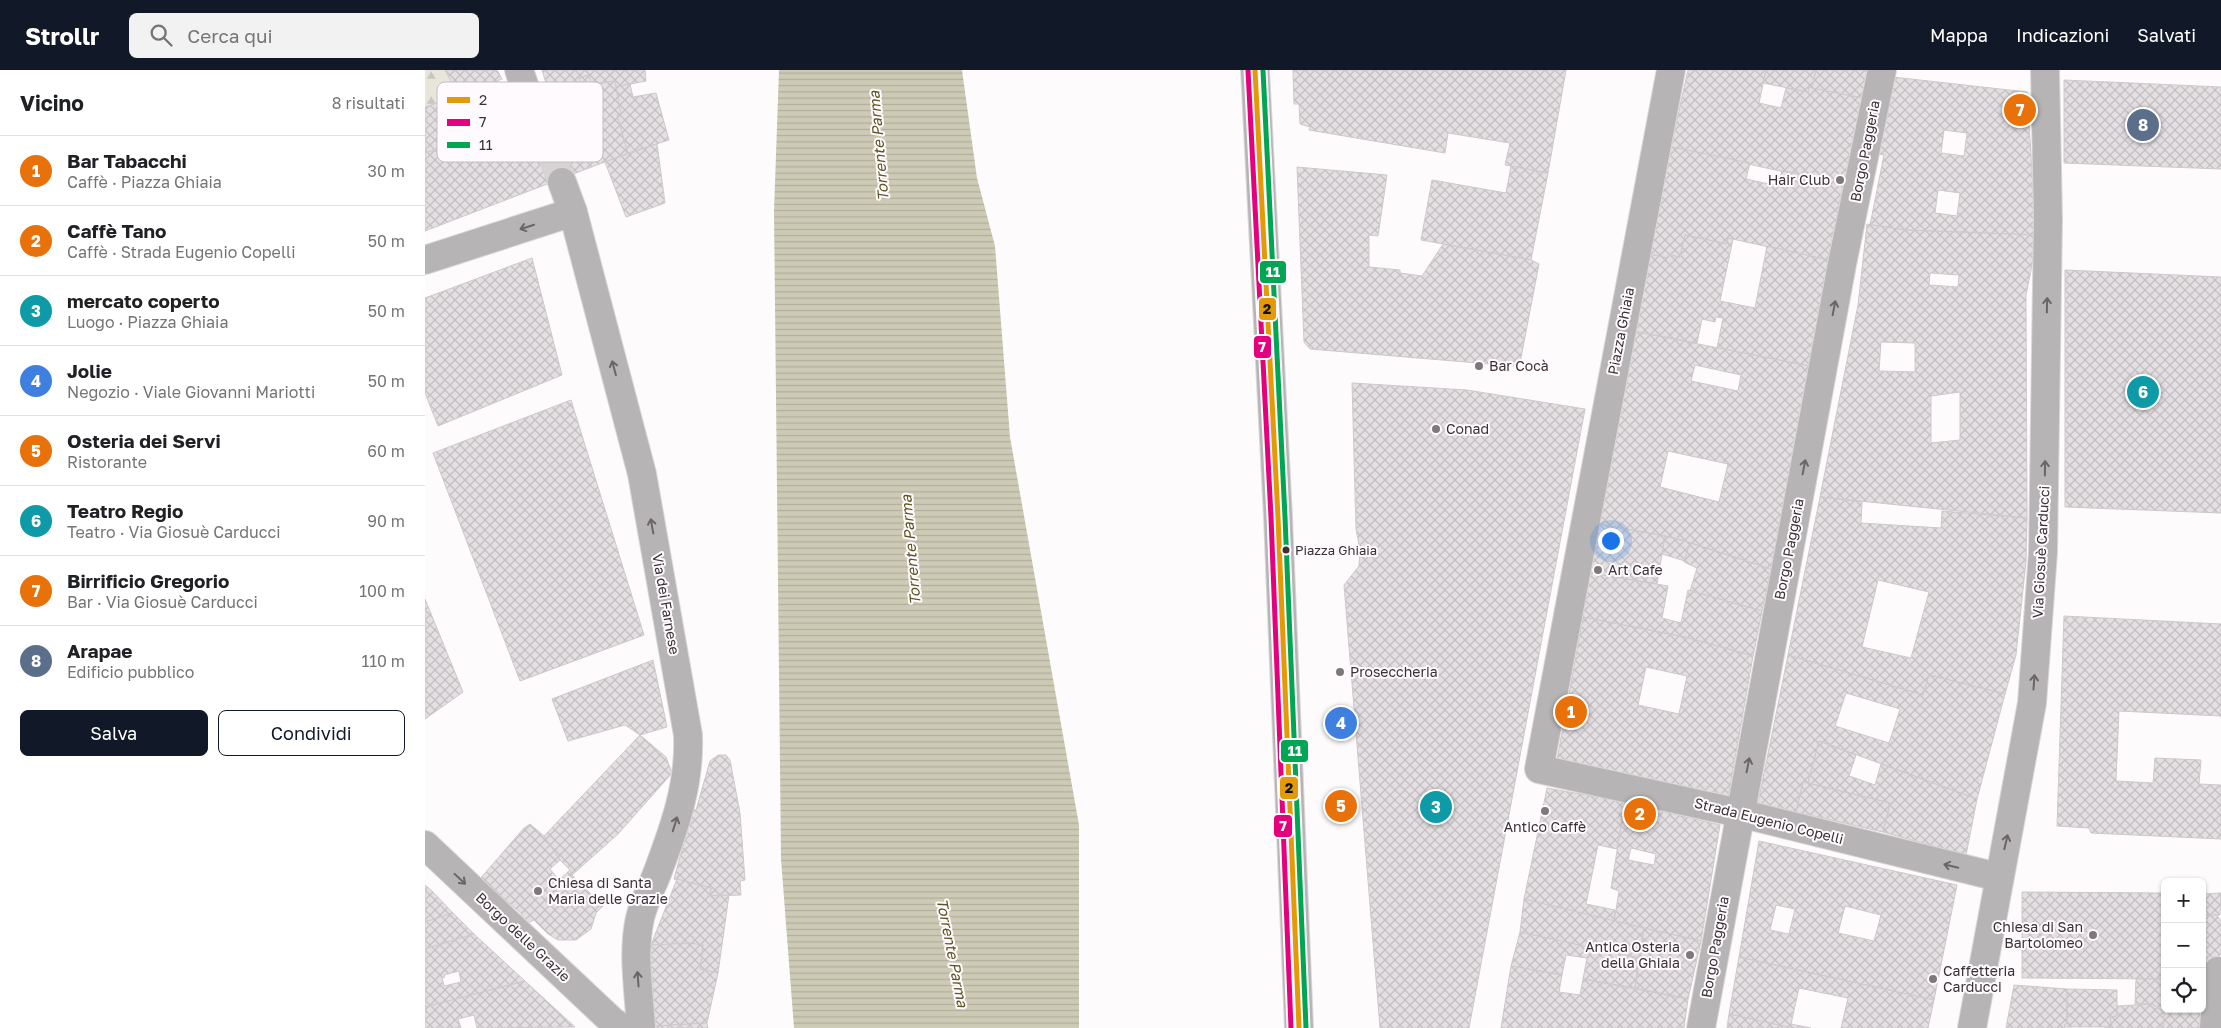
<!DOCTYPE html>
<html lang="it">
<meta charset="utf-8">
<style>
body{margin:0;font-family:"Golos Text",sans-serif;background:#f2f2f2;color:#202124}
.controls{position:absolute;right:15px;bottom:15px;display:grid;overflow:hidden;border-radius:8px;box-shadow:0 1px 4px #0004}
.controls button{width:45px;height:45px;display:grid;place-items:center;padding:0;border:0;border-bottom:1px solid #e0e0e0;background:#fff;color:#202124;font:25px sans-serif}
.you{position:absolute;left:1185px;top:470px;width:18px;height:18px;margin:-12px;border:4px solid #fff;border-radius:50%;background:#1a73e8;box-shadow:0 0 0 8px #1a73e833}
.badge{display:grid;place-items:center;width:32px;height:32px;border-radius:50%;background:#111827;color:#fff;font-size:16px;font-weight:700}
.pin{position:absolute;translate:-50% -50%;border:2px solid #fff;box-shadow:0 1px 5px #0006}
.list{margin:0;padding:0;list-style:none}
h2{display:flex;justify-content:space-between;align-items:center;height:65px;margin:0;padding:0 20px;font-size:21px}
h2 small{font-size:16px;font-weight:400;color:#757577}
.list li{display:grid;grid-template-columns:32px 1fr auto;gap:15px;align-items:center;box-sizing:border-box;height:70px;padding:0 20px;border-top:1px solid #e0e0e0}
.list b{display:block;font-size:19px;white-space:nowrap}
.list p{margin:0;font-size:16px;white-space:nowrap;color:#757577}
.list em{font-size:16px;font-style:normal;color:#757577}
.actions{display:flex;gap:10px;padding:15px 20px}
.actions a{flex:1;padding:11px 0;border:1px solid #111827;border-radius:8px;text-align:center;font-size:18px;color:#111827}
.actions .main{background:#111827;color:#fff}
.icon{flex:none;width:28px;height:28px;fill:none;stroke:currentColor;stroke-width:2;stroke-linecap:round;stroke-linejoin:round}
.map{position:relative;flex:none;width:1796px;height:958px;overflow:hidden}
header{display:flex;align-items:center;gap:30px;box-sizing:border-box;height:70px;padding:0 25px;background:#111827;color:#fff}
header strong{font-size:24px}
nav{display:flex;gap:28px;margin-inline-start:auto;font-size:18px}
.search{width:350px;height:45px;background:#f2f2f2;display:flex;align-items:center;gap:12px;box-sizing:border-box;padding:0 18px;border-radius:8px;color:#757577;font-size:19px}
main{display:flex}
aside{flex:1;background:#fff}
.map>svg:first-child{display:block}
.forest{fill:url(#forest-firs)}
.water{fill:url(#water-rules)}
.building{fill:url(#building-cross-hatch);stroke:#cec8cc;fill-rule:evenodd}
.lines{fill:none;stroke-linecap:round;stroke-linejoin:round}
.minor-tunnel{stroke:#d7d3d5;stroke-width:28;stroke-dasharray:28 14;stroke-linecap:butt}
.minor-casing{stroke:#dad7d9;stroke-width:30}
.minor{stroke:#b7b4b6;stroke-width:28}
.bus-1-casing{stroke:#fffafd;stroke-width:9}
.bus-2-casing{stroke:#fffafd;stroke-width:9}
.bus-3-casing{stroke:#fffafd;stroke-width:9}
.bus-1{stroke:#e49a06;stroke-width:5}
.bus-2{stroke:#e5007d;stroke-width:5}
.bus-3{stroke:#00a651;stroke-width:5}
.oneway{stroke:#6b656a}
.poi-dot{fill:#7e787c;stroke:#fffafd;stroke-width:2}
.bus-dot{fill:#393137;stroke:#fffafd;stroke-width:2}
.labels{text-anchor:middle;stroke-width:4;stroke-linejoin:round;paint-order:stroke}
.bus-label{font-size:13px;fill:#393137;stroke:#fffafd;text-anchor:start}
.street-label{font-size:14px;fill:#393137;stroke:#fffafd}
.poi-label{font-size:14px;fill:#393137;stroke:#fffafd;text-anchor:start}
.water-label{font-size:15px;font-style:italic;fill:#5b5722;stroke:#fffafd}
.key{fill:#fffafd;stroke:#c4bec2;stroke-width:1}
.key-label{font-size:14px;fill:#393137}
.line-badge{stroke:#fffafd;stroke-width:2}
.badge-label{font-size:14px;text-anchor:middle;font-weight:bold;fill:#fff}
.pale-badge-label{font-size:14px;text-anchor:middle;font-weight:bold;fill:#111}
</style>
<header>
<strong>Strollr</strong>
<div class="search"><svg class="icon" aria-label="search" viewBox="0 0 24 24"><circle cx="10" cy="10" r="6"/><path d="M15 15l6 6"/></svg>Cerca qui</div>
<nav><a>Mappa</a><a>Indicazioni</a><a>Salvati</a></nav>
</header>
<main>
<aside>
<h2>Vicino<small>8 risultati</small></h2>
<ul class="list">
<li><span class="badge" style="background:#e8710a">1</span><div><b>Bar Tabacchi</b><p>Caffè · Piazza Ghiaia</p></div><em>30 m</em></li>
<li><span class="badge" style="background:#e8710a">2</span><div><b>Caffè Tano</b><p>Caffè · Strada Eugenio Copelli</p></div><em>50 m</em></li>
<li><span class="badge" style="background:#0f9aa8">3</span><div><b>mercato coperto</b><p>Luogo · Piazza Ghiaia</p></div><em>50 m</em></li>
<li><span class="badge" style="background:#3f7fe0">4</span><div><b>Jolie</b><p>Negozio · Viale Giovanni Mariotti</p></div><em>50 m</em></li>
<li><span class="badge" style="background:#e8710a">5</span><div><b>Osteria dei Servi</b><p>Ristorante</p></div><em>60 m</em></li>
<li><span class="badge" style="background:#0f9aa8">6</span><div><b>Teatro Regio</b><p>Teatro · Via Giosuè Carducci</p></div><em>90 m</em></li>
<li><span class="badge" style="background:#e8710a">7</span><div><b>Birrificio Gregorio</b><p>Bar · Via Giosuè Carducci</p></div><em>100 m</em></li>
<li><span class="badge" style="background:#5c6f8a">8</span><div><b>Arapae</b><p>Edificio pubblico</p></div><em>110 m</em></li>
</ul>
<div class="actions"><a class="main">Salva</a><a>Condividi</a></div>
</aside>
<div class="map">
<svg width="1796" height="958" viewBox="0 0 1796 958">
<defs>
<pattern id="forest-firs" width="22" height="20" patternUnits="userSpaceOnUse" patternTransform="scale(1.25)"><rect width="22" height="20" fill="#e8e6db"/><path d="M5 1l3.5 6h-7zM16 11l3.5 6h-7z" fill="#c8c6bd"/></pattern>
<pattern id="water-rules" width="6" height="5" patternUnits="userSpaceOnUse" patternTransform="scale(1.25)"><rect width="6" height="5" fill="#cdcbb5"/><path d="M0 2.5h6" fill="none" stroke="#b1af9c"/></pattern>
<pattern id="building-cross-hatch" width="8" height="8" patternUnits="userSpaceOnUse" patternTransform="scale(1.25)"><rect width="8" height="8" fill="#e4dfe2"/><path d="M0 0l8 8M0 8l8-8" fill="none" stroke="#c4c0c2"/></pattern>
</defs>
<rect width="100%" height="100%" fill="#fefbfd"/>
<polygon class="forest" points="0,0 20,0 33,26 0,37"/>
<polygon class="water" points="354,0 537,0 552,108 570,176 585,367 654,755 654,958 369,958 356,789 349,141"/>
<g class="building">
<polygon points="20,0 72,0 77,9 72,11 92,50 53,64"/>
<polygon points="117,0 162,0 164,5 154,8 157,18 127,33"/>
<polygon points="162,0 220,0 221,11 191,17 190,11 166,14"/>
<polygon points="868,0 1141,0 1123,103 1080,95 1085,73 1023,63 1020,83 884,60 885,57 875,54 874,34 869,34"/>
<polygon points="1263,0 1341,0 1334,33 1356,38 1361,18 1383,22 1384,17 1438,28 1418,115 1246,77"/>
<polygon points="1341,0 1391,0 1387,18 1384,17 1383,22 1338,13"/>
<polygon points="1391,0 1443,0 1438,28 1387,18"/>
<polygon points="164,5 166,14 190,11 196,44 192,45 203,83 0,161 0,83 92,50 157,18 154,8"/>
<path d="M 1468,7 L 1602,22 L 1611,165 L 1480,160 L 1445,155 L 1459,85 L 1453,84 ZM 1519,60 L 1542,63 L 1539,86 L 1516,83 ZM 1513,120 L 1535,123 L 1532,146 L 1510,143 Z"/>
<polygon points="1639,10 1796,17 1796,99 1639,93"/>
<polygon points="205,14 208,27 231,23 244,70 203,83 192,45 196,44 191,17"/>
<polygon points="33,26 53,64 0,83 0,37"/>
<polygon points="232,74 240,133 201,147 180,92"/>
<polygon points="1242,76 1325,93 1321,109 1353,116 1357,100 1418,115 1403,190 1303,168 1302,174 1260,165 1255,187 1244,185 1243,188 1223,184"/>
<polygon points="1086,96 1123,103 1106,190 996,170 1007,110 1081,123"/>
<polygon points="872,97 962,105 953,166 944,165 944,197 975,200 975,203 997,206 1018,174 1106,190 1114,194 1095,293 1089,296 885,279 879,272"/>
<path d="M 1442,154 L 1480,160 L 1613,165 L 1601,225 L 1602,448 L 1395,427 L 1433,235 ZM 1505,203 L 1534,205 L 1533,217 L 1504,215 ZM 1456,272 L 1490,273 L 1490,302 L 1454,301 ZM 1535,322 L 1535,370 L 1506,373 L 1506,326 Z"/>
<polygon points="1260,165 1302,174 1303,168 1308,169 1295,231 1330,238 1342,176 1403,190 1384,296 1292,278 1298,248 1291,247 1290,252 1277,249 1272,273 1208,261 1223,184 1243,188 1244,185 1255,187"/>
<polygon points="107,188 137,305 13,356 0,323 0,228"/>
<polygon points="1640,200 1796,207 1796,443 1640,437"/>
<path d="M 1208,261 L 1384,296 L 1346,499 L 1251,468 L 1173,454 ZM 1270,295 L 1316,305 L 1313,321 L 1266,311 ZM 1243,381 L 1303,394 L 1294,432 L 1235,417 Z"/>
<polygon points="927,313 1042,320 1160,339 1044,958 955,958 919,515 934,496 935,480 931,459"/>
<polygon points="146,330 219,565 95,611 8,383"/>
<path d="M 1395,427 L 1437,432 L 1436,453 L 1516,458 L 1517,441 L 1602,448 L 1601,491 L 1591,585 L 1580,624 L 1504,605 L 1498,625 L 1363,585 ZM 1453,510 L 1504,522 L 1486,588 L 1437,577 Z"/>
<polygon points="1173,454 1240,466 1232,514 1165,503"/>
<polygon points="1240,466 1265,473 1260,491 1237,484"/>
<polygon points="1265,473 1346,499 1337,541 1265,521 1272,498 1259,492"/>
<polygon points="1165,503 1243,516 1237,548 1256,553 1263,520 1337,541 1328,586 1264,568 1158,547"/>
<polygon points="0,529 38,622 0,649"/>
<polygon points="1639,546 1796,554 1796,646 1694,641 1691,711 1728,713 1730,688 1776,690 1774,714 1796,715 1796,769 1666,763 1664,758 1632,756"/>
<path d="M 1158,547 L 1264,568 L 1328,586 L 1303,728 L 1132,690 ZM 1221,597 L 1262,606 L 1254,644 L 1213,635 Z"/>
<path d="M 1363,585 L 1498,625 L 1504,605 L 1580,624 L 1552,729 L 1394,671 L 1383,713 L 1378,712 L 1371,742 L 1333,733 ZM 1421,623 L 1475,639 L 1464,673 L 1410,656 Z"/>
<polygon points="228,590 242,657 215,665 200,655 143,671 127,629"/>
<polygon points="215,665 241,687 247,703 193,764 147,805 145,800 135,790 119,766"/>
<polygon points="1394,671 1431,685 1424,706 1450,715 1456,694 1552,729 1541,785 1458,762 1465,733 1383,713"/>
<polygon points="293,685 301,685 305,690 315,743 320,810 315,811 316,825 285,826 286,818 249,809 268,739 271,740 285,691"/>
<polygon points="1378,712 1465,733 1458,762 1371,742"/>
<polygon points="1122,718 1200,732 1192,779 1173,775 1161,834 1190,840 1189,852 1099,829"/>
<path d="M 1200,732 L 1295,755 L 1276,871 L 1189,852 L 1194,821 L 1186,818 ZM 1206,778 L 1231,784 L 1229,795 L 1203,790 Z"/>
<polygon points="105,754 119,766 135,790 125,799 134,810 145,800 147,805 178,836 171,843 166,859 151,870 133,870 123,864 109,850 99,855 92,848 97,844 84,833 78,840 54,810 99,758"/>
<path d="M 1334,771 L 1532,815 L 1509,930 L 1314,887 ZM 1351,835 L 1370,839 L 1364,864 L 1345,860 ZM 1420,836 L 1456,845 L 1449,871 L 1413,863 Z"/>
<polygon points="252,809 286,818 285,826 304,825 293,903 275,899 278,875 226,875"/>
<polygon points="0,815 6,820 28,843 0,852"/>
<polygon points="1597,822 1740,823 1740,909 1597,908"/>
<polygon points="1796,823 1795,845 1777,845 1777,824"/>
<polygon points="1099,829 1219,858 1214,888 1186,882 1188,873 1173,871 1170,880 1095,862"/>
<polygon points="28,843 49,864 0,879 0,852"/>
<polygon points="1777,845 1792,845 1796,851 1796,884 1787,894 1777,896"/>
<polygon points="1219,858 1276,871 1263,929 1210,918"/>
<polygon points="1095,862 1214,888 1210,918 1158,909 1162,888 1141,885 1137,905 1086,896"/>
<path d="M 49,864 L 100,911 L 0,937 L 0,879 ZM 34,901 L 36,912 L 19,916 L 17,908 L 20,907 L 19,905 Z"/>
<polygon points="265,873 278,875 275,899 293,903 282,953 230,956 225,877 226,875"/>
<polygon points="1314,887 1509,930 1503,958 1416,958 1423,928 1374,918 1366,954 1386,958 1363,958 1304,944"/>
<polygon points="1785,894 1781,958 1738,958 1739,942 1727,934 1710,934 1711,909 1740,909 1740,939 1777,939 1777,896"/>
<polygon points="1086,896 1137,905 1134,922 1155,925 1158,909 1263,929 1259,958 1076,958"/>
<polygon points="100,911 150,957 52,958 49,945 33,949 36,958 0,958 0,937"/>
<polygon points="1589,915 1642,919 1642,954 1640,954 1639,958 1581,958"/>
<polygon points="1642,919 1692,920 1692,946 1685,947 1687,957 1639,957 1640,954 1642,954"/>
<polygon points="1727,934 1739,942 1738,958 1679,958 1687,957 1685,947 1692,946 1692,936"/>
<polygon points="1304,944 1363,957 1363,958 1302,958"/>
<polygon points="282,953 283,958 229,958 230,956"/>
</g>
<g class="lines">
<polyline class="minor-tunnel" points="108,41 137,112"/>
<g class="minor-casing">
<g id="minor">
<polyline points="94,0 108,41"/>
<polyline points="830,0 853,447 874,958"/>
<polyline points="1246,0 1114,699 1314,743 1573,807"/>
<path d="M 137,112 L 148,142 L 217,404 L 263,665 C 265,714 250,756 233,801 C 227,817 219,831 215,848 C 207,883 214,922 216,958"/>
<polyline points="0,190 148,142"/>
<polyline points="0,775 187,951 197,958"/>
<polyline points="1276,958 1417,194 1457,0"/>
<polyline points="1547,958 1607,633 1618,482 1623,148 1620,0"/>
<polyline points="1789,958 1793,901"/>
</g>
</g>
<use href="#minor" class="minor"/>
<g class="bus-1-casing">
<polyline id="bus-1" points="830,0 853,447 874,958"/>
</g>
<g class="bus-2-casing">
<polyline id="bus-2" points="823,0 846,447 866,958"/>
</g>
<g class="bus-3-casing">
<polyline id="bus-3" points="838,0 860,447 881,958"/>
</g>
<use href="#bus-1" class="bus-1"/>
<use href="#bus-2" class="bus-2"/>
<use href="#bus-3" class="bus-3"/>
</g>
<defs><path id="oneway-shaft" d="M-6 0H5M1.5-3L5.5 0L1.5 3" fill="none" stroke-width="1.6" stroke-linecap="round" stroke-linejoin="round" transform="scale(1.25)"/></defs>
<g class="oneway">
<use href="#oneway-shaft" transform="translate(102 157) rotate(162)"/>
<use href="#oneway-shaft" transform="translate(1622 235) rotate(-89)"/>
<use href="#oneway-shaft" transform="translate(1409 238) rotate(-79)"/>
<use href="#oneway-shaft" transform="translate(189 298) rotate(-105)"/>
<use href="#oneway-shaft" transform="translate(1379 397) rotate(-79)"/>
<use href="#oneway-shaft" transform="translate(1620 398) rotate(-89)"/>
<use href="#oneway-shaft" transform="translate(227 456) rotate(-100)"/>
<use href="#oneway-shaft" transform="translate(1609 612) rotate(-86)"/>
<use href="#oneway-shaft" transform="translate(1323 695) rotate(-79)"/>
<use href="#oneway-shaft" transform="translate(250 754) rotate(-73)"/>
<use href="#oneway-shaft" transform="translate(1581 772) rotate(-77)"/>
<use href="#oneway-shaft" transform="translate(1526 796) rotate(-166)"/>
<use href="#oneway-shaft" transform="translate(35 809) rotate(43)"/>
<use href="#oneway-shaft" transform="translate(213 909) rotate(-94)"/>
</g>
<g class="poi-dot">
<circle cx="1415" cy="110" r="5"/>
<circle cx="1054" cy="296" r="5"/>
<circle cx="1011" cy="359" r="5"/>
<circle cx="1173" cy="500" r="5"/>
<circle cx="915" cy="602" r="5"/>
<circle cx="1120" cy="741" r="5"/>
<circle cx="113" cy="821" r="5"/>
<circle cx="1668" cy="865" r="5"/>
<circle cx="1265" cy="885" r="5"/>
<circle cx="1508" cy="909" r="5"/>
</g>
<circle class="bus-dot" cx="861" cy="480" r="4.5"/>
<g class="labels">
<g class="bus-label">
<text x="870" y="485">Piazza Ghiaia</text>
</g>
<g class="street-label">
<text transform="translate(1440 81) rotate(-79)" y="5">Borgo Paggeria</text>
<text transform="translate(1196 261) rotate(-79)" y="5">Piazza Ghiaia</text>
<text transform="translate(1364 479) rotate(-79)" y="5">Borgo Paggeria</text>
<text transform="translate(1616 482) rotate(-87)" y="5">Via Giosuè Carducci</text>
<text transform="translate(241 534) rotate(80)" y="5">Via dei Farnese</text>
<text transform="translate(1344 751) rotate(14)" y="5">Strada Eugenio Copelli</text>
<text transform="translate(98 867) rotate(43)" y="5">Borgo delle Grazie</text>
<text transform="translate(1290 877) rotate(-80)" y="5">Borgo Paggeria</text>
</g>
<g class="poi-label">
<text x="1405" y="115" text-anchor="end">Hair Club</text>
<text x="1064" y="301">Bar Cocà</text>
<text x="1021" y="364">Conad</text>
<text x="1183" y="505">Art Cafe</text>
<text x="925" y="607">Proseccheria</text>
<text x="1120" y="762" text-anchor="middle">Antico Caffè</text>
<text x="123" y="818">Chiesa di Santa<tspan x="123" dy="16">Maria delle Grazie</tspan></text>
<text x="1658" y="862" text-anchor="end">Chiesa di San<tspan x="1658" dy="16">Bartolomeo</tspan></text>
<text x="1255" y="882" text-anchor="end">Antica Osteria<tspan x="1255" dy="16">della Ghiaia</tspan></text>
<text x="1518" y="906">Caffetteria<tspan x="1518" dy="16">Carducci</tspan></text>
</g>
<g class="water-label">
<text transform="translate(454 76) rotate(-95)" y="5">Torrente Parma</text>
<text transform="translate(486 480) rotate(-95)" y="5">Torrente Parma</text>
<text transform="translate(527 883) rotate(79)" y="5">Torrente Parma</text>
</g>
</g>
<rect x="12" y="12" width="166" height="80" rx="8" class="key"/>
<rect x="22" y="27" width="23" height="6" fill="#e49a06"/>
<rect x="22" y="49" width="23" height="7" fill="#e5007d"/>
<rect x="22" y="72" width="23" height="6" fill="#00a651"/>
<g class="key-label">
<text x="54" y="35">2</text>
<text x="54" y="57">7</text>
<text x="54" y="80">11</text>
</g>
<g class="line-badge">
<rect x="834" y="190" width="28" height="24" rx="5" fill="#00a651"/>
<rect x="833" y="227" width="19" height="24" rx="5" fill="#e49a06"/>
<rect x="828" y="265" width="19" height="24" rx="5" fill="#e5007d"/>
<rect x="855" y="669" width="29" height="24" rx="5" fill="#00a651"/>
<rect x="854" y="706" width="20" height="24" rx="5" fill="#e49a06"/>
<rect x="848" y="744" width="20" height="24" rx="5" fill="#e5007d"/>
</g>
<g class="badge-label">
<text x="848" y="207">11</text>
<text x="837" y="282">7</text>
<text x="870" y="686">11</text>
<text x="858" y="761">7</text>
</g>
<g class="pale-badge-label">
<text x="842" y="244">2</text>
<text x="864" y="723">2</text>
</g>
</svg>
<div class="controls">
<button>+</button>
<button>−</button>
<button><svg class="icon" aria-label="locate" viewBox="0 0 24 24"><circle cx="12" cy="12" r="6"/><path d="M12 2v4M12 18v4M2 12h4M18 12h4"/></svg></button>
</div>
<div class="you"></div>
<div class="pin badge" style="left:1146px;top:642px;background:#e8710a">1</div>
<div class="pin badge" style="left:1215px;top:744px;background:#e8710a">2</div>
<div class="pin badge" style="left:1011px;top:737px;background:#0f9aa8">3</div>
<div class="pin badge" style="left:916px;top:653px;background:#3f7fe0">4</div>
<div class="pin badge" style="left:916px;top:736px;background:#e8710a">5</div>
<div class="pin badge" style="left:1718px;top:322px;background:#0f9aa8">6</div>
<div class="pin badge" style="left:1595px;top:40px;background:#e8710a">7</div>
<div class="pin badge" style="left:1718px;top:55px;background:#5c6f8a">8</div>
</div>
</main>
